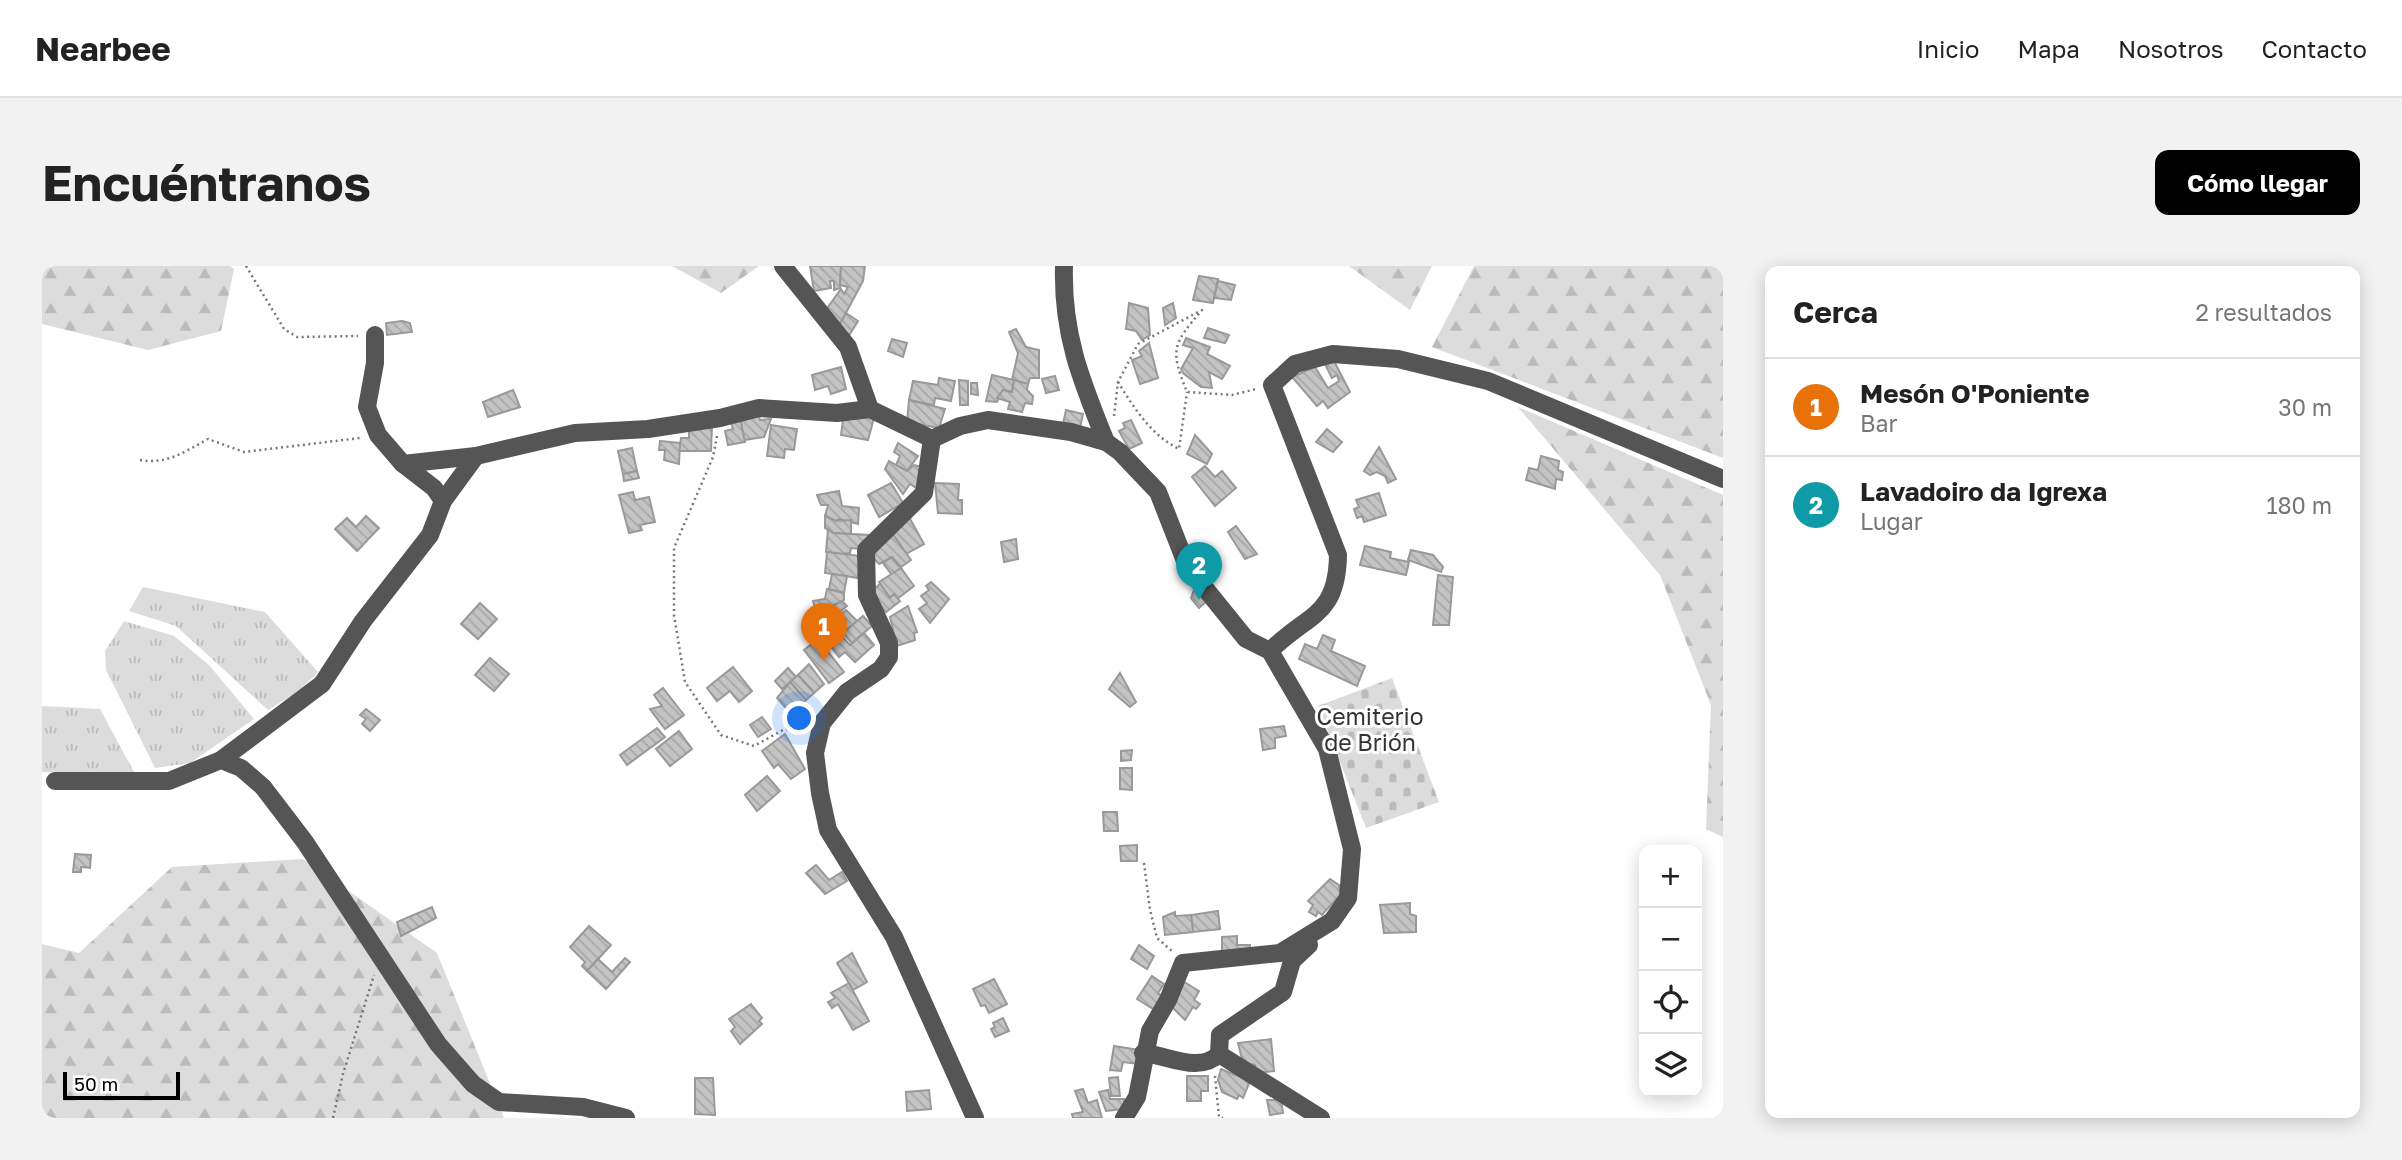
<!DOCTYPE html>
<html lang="es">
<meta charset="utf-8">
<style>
body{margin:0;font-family:"Golos Text",sans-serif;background:#f2f2f2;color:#222}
.controls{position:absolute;right:21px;bottom:21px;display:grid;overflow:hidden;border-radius:14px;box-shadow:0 4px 18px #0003}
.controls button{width:63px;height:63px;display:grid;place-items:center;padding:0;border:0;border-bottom:2px solid #e0e0e0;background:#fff;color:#222;font:35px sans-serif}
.scale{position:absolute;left:21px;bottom:18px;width:117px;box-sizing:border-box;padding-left:7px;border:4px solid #000;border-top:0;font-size:19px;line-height:24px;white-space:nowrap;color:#000;-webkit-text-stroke:5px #fff;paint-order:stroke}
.you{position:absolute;left:758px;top:453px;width:24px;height:24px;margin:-18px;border:5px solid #fff;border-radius:50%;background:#1a73e8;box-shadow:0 0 0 10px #1a73e833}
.badge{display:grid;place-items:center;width:46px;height:46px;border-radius:50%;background:#000;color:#fff;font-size:23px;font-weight:700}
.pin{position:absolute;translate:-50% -58px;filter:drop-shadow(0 2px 4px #0008)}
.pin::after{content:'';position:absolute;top:37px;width:24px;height:21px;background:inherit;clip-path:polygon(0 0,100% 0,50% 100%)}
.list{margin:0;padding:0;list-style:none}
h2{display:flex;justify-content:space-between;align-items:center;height:91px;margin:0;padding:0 28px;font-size:30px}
h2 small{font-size:23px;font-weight:400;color:#767676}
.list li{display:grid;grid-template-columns:46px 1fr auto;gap:21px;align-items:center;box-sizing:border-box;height:98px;padding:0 28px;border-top:2px solid #e0e0e0}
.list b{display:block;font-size:26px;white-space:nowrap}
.list p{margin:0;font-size:23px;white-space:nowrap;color:#767676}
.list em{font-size:23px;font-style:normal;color:#767676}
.icon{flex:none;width:38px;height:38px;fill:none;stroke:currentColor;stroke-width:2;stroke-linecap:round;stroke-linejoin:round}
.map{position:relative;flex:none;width:1681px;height:852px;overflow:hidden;border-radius:14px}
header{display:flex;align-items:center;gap:42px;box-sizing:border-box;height:98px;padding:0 35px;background:#fff;border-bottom:2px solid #e0e0e0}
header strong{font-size:33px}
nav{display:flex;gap:38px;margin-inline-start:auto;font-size:24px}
.intro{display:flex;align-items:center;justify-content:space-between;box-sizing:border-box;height:168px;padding:0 42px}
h1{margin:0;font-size:49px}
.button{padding:18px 32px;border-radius:14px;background:#000;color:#fff;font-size:24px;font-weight:700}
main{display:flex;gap:42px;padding:0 42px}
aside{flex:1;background:#fff;border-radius:14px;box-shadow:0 4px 18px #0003}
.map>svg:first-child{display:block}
.grass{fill:url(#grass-tufts)}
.forest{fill:url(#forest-firs)}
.cemetery{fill:url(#cemetery-stones)}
.building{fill:url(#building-back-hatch);stroke:#999;stroke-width:2}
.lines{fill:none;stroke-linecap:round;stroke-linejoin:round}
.path{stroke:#777;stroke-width:2.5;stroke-dasharray:2 3.5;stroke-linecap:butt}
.minor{stroke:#555;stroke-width:18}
.labels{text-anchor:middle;stroke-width:6;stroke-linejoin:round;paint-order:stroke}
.park-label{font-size:23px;fill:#333;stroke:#fff}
</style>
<header>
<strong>Nearbee</strong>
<nav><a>Inicio</a><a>Mapa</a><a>Nosotros</a><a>Contacto</a></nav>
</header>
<div class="intro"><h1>Encuéntranos</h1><a class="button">Cómo llegar</a></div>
<main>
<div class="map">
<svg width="1681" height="852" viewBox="0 0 1681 852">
<defs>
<pattern id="grass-tufts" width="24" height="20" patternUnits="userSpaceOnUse" patternTransform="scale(1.75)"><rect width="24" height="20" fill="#dcdcdc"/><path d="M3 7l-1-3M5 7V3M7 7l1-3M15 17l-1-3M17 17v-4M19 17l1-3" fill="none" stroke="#bbb"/></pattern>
<pattern id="forest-firs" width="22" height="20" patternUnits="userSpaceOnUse" patternTransform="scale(1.75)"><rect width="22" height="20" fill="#dcdcdc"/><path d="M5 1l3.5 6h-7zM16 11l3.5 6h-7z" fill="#bbb"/></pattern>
<pattern id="cemetery-stones" width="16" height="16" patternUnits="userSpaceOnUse" patternTransform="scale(1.75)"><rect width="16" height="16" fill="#dcdcdc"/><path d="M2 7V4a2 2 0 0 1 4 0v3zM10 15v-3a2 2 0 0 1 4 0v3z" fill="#bbb"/></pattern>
<pattern id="building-back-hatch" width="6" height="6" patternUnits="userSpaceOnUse" patternTransform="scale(1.75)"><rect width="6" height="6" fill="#c4c4c4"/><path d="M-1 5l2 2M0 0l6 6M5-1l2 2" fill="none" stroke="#a7a7a7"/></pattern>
</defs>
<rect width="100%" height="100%" fill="#fff"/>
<g class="grass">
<polygon points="101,321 223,346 276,406 256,426 226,444 134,360 87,345"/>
<polygon points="82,355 132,370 167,399 212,453 148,497 113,502 64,404 63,385"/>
<polygon points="0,440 58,443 93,508 0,506"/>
</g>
<g class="forest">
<polygon points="0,0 188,0 192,3 179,65 106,84 0,58"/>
<polygon points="630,0 717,0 679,27"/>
<polygon points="1307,0 1390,0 1368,44"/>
<polygon points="1432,0 1681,0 1681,192 1390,81"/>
<polygon points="1476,141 1681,229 1681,571 1664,563 1669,439 1618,309"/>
<polygon points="261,593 395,687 462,852 0,852 0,678 37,687 130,601"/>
</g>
<polygon class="cemetery" points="1350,412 1397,536 1324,562 1276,440"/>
<g class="building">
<polygon points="768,0 799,0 798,22 792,24 792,15 788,15 789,22 772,25"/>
<polygon points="799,0 823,0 821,15 797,60 783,45 799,23 802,28 806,21 798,19"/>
<polygon points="1157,10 1176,13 1171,37 1151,34"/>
<polygon points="1176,15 1193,19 1189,34 1172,32"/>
<polygon points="1087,37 1106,42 1108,69 1100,74 1094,65 1084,63"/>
<polygon points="1131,37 1134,52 1123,59 1121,42"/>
<polygon points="804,47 816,55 806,71 797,60"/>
<polygon points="360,55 368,57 370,66 345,69 344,57"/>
<polygon points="1166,62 1187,69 1183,77 1162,72"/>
<polygon points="974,63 984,81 997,84 997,112 988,112 986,118 970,114 976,87 967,66"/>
<polygon points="1144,72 1168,81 1165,88 1188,100 1180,113 1167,106 1170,122 1159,121 1141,107 1139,103 1151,82 1141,79"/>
<polygon points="850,73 865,77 861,91 846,85"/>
<polygon points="1107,77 1116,112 1098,118 1090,94 1100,90 1097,85"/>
<polygon points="1292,95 1308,126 1286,142 1281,135 1275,140 1250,111 1273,101 1286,122 1297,115 1295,109 1290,112 1283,98"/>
<polygon points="799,101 804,123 789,128 786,120 773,124 770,109"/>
<polygon points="950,109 972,114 970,126 961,124 955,136 944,135"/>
<polygon points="1013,110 1017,124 1004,127 1000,113"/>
<polygon points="897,112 913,115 909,135 893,132 892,139 867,134 871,115 896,119"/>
<polygon points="917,114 926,115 926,139 918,139"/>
<polygon points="972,114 986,118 985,124 991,130 990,138 983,137 980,146 966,143 968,136 955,132 961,124 970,126"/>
<polygon points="929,117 935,117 936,129 929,128"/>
<polygon points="471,124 478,141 446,151 441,136"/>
<polygon points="867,134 903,143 897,162 865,156"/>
<polygon points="1024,144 1041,148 1038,162 1021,158"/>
<polygon points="716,147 718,154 729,153 722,171 702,174 698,152"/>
<polygon points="802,147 832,152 826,174 799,169"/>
<polygon points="698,152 703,176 686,179 683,165 691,163 688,153"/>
<polygon points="1089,154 1100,177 1087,183 1077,165 1083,162 1081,157"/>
<polygon points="729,159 755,163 752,184 743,183 742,192 725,190"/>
<polygon points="670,161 669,185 637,185 639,172 647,172 647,162"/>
<polygon points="1285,163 1300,176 1291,186 1274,176"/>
<polygon points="1153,169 1170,188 1165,198 1145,188"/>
<polygon points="618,175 638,177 637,198 622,194 623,184 617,184"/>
<polygon points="856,177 876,190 865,205 854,199 858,190 852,186"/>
<polygon points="1337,181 1354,213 1346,217 1343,210 1335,206 1328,209 1322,205"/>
<polygon points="590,182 595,205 581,208 576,185"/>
<polygon points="1499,190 1517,195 1516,204 1521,206 1520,214 1514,213 1513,223 1484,214 1487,202 1496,204"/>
<polygon points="847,195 865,205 872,199 881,201 874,222 868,218 861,228 843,203"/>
<polygon points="1163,200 1173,211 1180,205 1194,222 1173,240 1150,211"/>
<polygon points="595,205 597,212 582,215 581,208"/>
<polygon points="849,217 861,237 837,251 826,229"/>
<polygon points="893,217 917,218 916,234 920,234 920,248 896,247"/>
<polygon points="797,225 800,240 817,242 816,258 797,253 794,255 783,250 786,239 779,239 775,229"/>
<polygon points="591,226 593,234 607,231 613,256 598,259 600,264 587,267 577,229"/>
<polygon points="1337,227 1344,249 1322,256 1320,250 1315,252 1312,243 1317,241 1314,234"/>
<polygon points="866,249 882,278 864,288 850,267"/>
<polygon points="324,250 337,262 315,285 293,263 305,252 314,261"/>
<polygon points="783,250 794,255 809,254 809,268 791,267 783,262"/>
<polygon points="1194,260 1215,288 1203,293 1186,266"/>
<polygon points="786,263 791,267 827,269 820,283 809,282 808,287 799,288 784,286"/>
<polygon points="850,267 869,294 859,301 850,291 837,298 829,290"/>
<polygon points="974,273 976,293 962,296 959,276"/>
<polygon points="1323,280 1349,286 1348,292 1367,296 1364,309 1318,299"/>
<polygon points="1369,284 1391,289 1401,301 1399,306 1366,294"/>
<polygon points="785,286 819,290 816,312 783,307"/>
<polygon points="850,291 859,302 850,309 841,297"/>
<polygon points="859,302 872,320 855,333 852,328 848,332 837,316"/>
<polygon points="790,308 805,310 802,327 787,323"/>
<polygon points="1396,309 1411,311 1407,359 1391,359"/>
<polygon points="889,316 907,333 888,357 877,343 885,337 879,330 887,324 884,320"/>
<polygon points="838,318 848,332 852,328 858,335 844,346 829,326"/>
<polygon points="785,323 802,327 802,334 775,348 771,335 783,333"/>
<polygon points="1152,324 1157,325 1165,335 1157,342 1149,332"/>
<polygon points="800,335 805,340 789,353 784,344"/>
<polygon points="438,337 455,353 436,373 419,358"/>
<polygon points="866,340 875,366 872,367 873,374 855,380 848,351"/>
<polygon points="804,344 815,355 802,366 791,355"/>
<polygon points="821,350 830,360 810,377 801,367"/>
<polygon points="794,364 808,379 822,367 832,379 813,396 803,386 797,391 783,373"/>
<polygon points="1281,369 1293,374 1289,385 1323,400 1315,420 1257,393 1263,378 1275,383"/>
<polygon points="776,373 802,406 787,417 762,384"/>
<polygon points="448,392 467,408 452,425 433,409"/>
<polygon points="767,398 782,418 772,427 756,409"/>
<polygon points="691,401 710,425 697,436 688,425 675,435 665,422"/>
<polygon points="746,402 754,411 740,423 733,415"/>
<polygon points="1078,407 1094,436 1088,441 1067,423"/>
<polygon points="756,409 772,427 764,434 748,416"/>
<polygon points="748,416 764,434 749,448 735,432"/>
<polygon points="621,422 642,449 623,463 608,443 620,440 612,429"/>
<polygon points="324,443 338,454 328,465 320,458 324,453 318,449"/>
<polygon points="720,451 729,463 716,471 708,459"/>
<polygon points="1242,460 1244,470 1233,472 1233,482 1221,484 1218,463"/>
<polygon points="615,462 623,471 585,499 578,489"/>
<polygon points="637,465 650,483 628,500 614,483"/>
<polygon points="743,468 763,503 749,513 736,498 732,502 720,485"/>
<polygon points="1090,484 1089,494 1079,495 1079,485"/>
<polygon points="1078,502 1090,502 1090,524 1078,523"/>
<polygon points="725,510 738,525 715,545 703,529"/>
<polygon points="1061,546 1075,546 1076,565 1062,565"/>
<polygon points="1095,579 1095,595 1079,595 1078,580"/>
<polygon points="33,588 49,589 48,602 39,601 39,606 31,606"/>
<polygon points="774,599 787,614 800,606 805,615 783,628 764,607"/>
<polygon points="1288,613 1297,619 1298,629 1280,649 1276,646 1274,650 1267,646 1271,639 1266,635"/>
<polygon points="1368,637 1368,648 1374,650 1374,666 1342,667 1338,639"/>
<polygon points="390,641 394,652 359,670 355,656"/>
<polygon points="1176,645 1178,663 1151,666 1149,649"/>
<polygon points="1133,646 1133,650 1149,649 1151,666 1123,669 1121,651"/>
<polygon points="547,660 569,679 545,705 540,700 543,696 528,681"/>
<polygon points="1195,670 1195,679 1208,679 1208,687 1180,685 1180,671"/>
<polygon points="1097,679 1112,690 1105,703 1089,693"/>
<polygon points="810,687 825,716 811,724 795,697"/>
<polygon points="583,692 588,696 564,723 545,705 556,693 570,706"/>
<polygon points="1110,710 1122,718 1116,727 1124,733 1116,746 1095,733"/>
<polygon points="952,713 965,738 947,747 943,739 939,740 931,723"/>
<polygon points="1139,714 1157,725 1152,734 1158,738 1154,743 1151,741 1143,754 1128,739"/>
<polygon points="807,717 827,755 811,764 796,738 790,742 786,736 793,732 789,727"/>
<polygon points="709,738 720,752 717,755 720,758 698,778 689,765 693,761 687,753"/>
<polygon points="961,752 967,765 953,771 949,763 953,761 951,757"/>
<polygon points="1229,773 1232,805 1215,807 1213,799 1201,797 1196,777"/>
<polygon points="1072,780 1098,784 1096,798 1081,796 1079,805 1068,804"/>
<polygon points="1179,803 1208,815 1201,832 1197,829 1195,833 1180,826 1176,814"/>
<polygon points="1145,810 1166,810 1166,825 1159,825 1159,835 1145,835"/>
<polygon points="1076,811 1078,830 1069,830 1067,812"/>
<polygon points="653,812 671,812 673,849 653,848"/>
<polygon points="1041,823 1046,837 1055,834 1060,852 1031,852 1030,848 1041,846 1033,825"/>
<polygon points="887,824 889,843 865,845 864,826"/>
<polygon points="1066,824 1068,833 1082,833 1082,843 1064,845 1057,826"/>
<polygon points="1225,834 1239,834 1241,847 1228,849"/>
</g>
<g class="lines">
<g class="path">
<polyline points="204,0 242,63 255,71 316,70"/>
<path d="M 1076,116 C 1092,142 1109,169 1137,183 L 1145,126"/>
<path d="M 1072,150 L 1076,116 L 1096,78 L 1160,44 C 1130,79 1128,84 1145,126 L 1190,129 L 1214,123"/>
<polyline points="675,170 671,191 632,282 632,349 643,416 679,469 712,480 741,464 763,460"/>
<path d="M 98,194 C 125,199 144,185 166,173 L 202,186 L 318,172"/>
<polyline points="1102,597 1108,644 1115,672 1131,686"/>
<polyline points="1173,810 1177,851 1181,852"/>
<polyline points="291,852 301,808 332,709"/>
</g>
<g class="minor">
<polyline points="741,0 806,81 828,143 890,173"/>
<path d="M 1022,0 C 1020,68 1039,114 1064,176"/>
<polyline points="333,69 333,97 325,141 336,169 361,198 434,190"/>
<polyline points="890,173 918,160 946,154 1029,166 1064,176 1078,186 1116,226 1145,300 1204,373 1228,385 1285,483 1310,583 1306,632 1290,655 1238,687 1141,697 1126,734 1108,765 1095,831 1082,852"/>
<polyline points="890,173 882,227 824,284 825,329 847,377 847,391 839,403 805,426 780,457 773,487 778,527 786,564 852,671 933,852"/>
<polyline points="361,198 392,222 401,235"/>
<path d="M 1228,385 C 1266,347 1295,351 1296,289 L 1230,119 L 1253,98 L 1291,88 L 1356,93 L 1446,115 L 1681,213"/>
<polyline points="179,494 280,418 321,355 388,269 401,235 434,190 533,167 606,163 678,152 717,142 795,147 828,143"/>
<polyline points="13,515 127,515 179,494 199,502 221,521 263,576 396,778 431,818 457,836 541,841 584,852"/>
<path d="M 1101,787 C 1125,789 1157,808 1177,788 L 1178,769 L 1241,726 L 1250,695 L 1267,679"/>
<polyline points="1177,788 1279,852"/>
</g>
</g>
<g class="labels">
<g class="park-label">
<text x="1328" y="459">Cemiterio<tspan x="1328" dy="26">de Brión</tspan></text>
</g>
</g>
</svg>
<div class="controls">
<button>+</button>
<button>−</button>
<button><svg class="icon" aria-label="locate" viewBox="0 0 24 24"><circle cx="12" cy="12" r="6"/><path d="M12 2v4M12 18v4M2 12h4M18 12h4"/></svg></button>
<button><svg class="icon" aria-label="layers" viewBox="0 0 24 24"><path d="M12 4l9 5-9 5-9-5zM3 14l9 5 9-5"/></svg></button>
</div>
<div class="scale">50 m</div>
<div class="you"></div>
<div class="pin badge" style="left:782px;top:395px;background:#e8710a">1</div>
<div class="pin badge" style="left:1157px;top:334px;background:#0f9aa8">2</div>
</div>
<aside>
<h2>Cerca<small>2 resultados</small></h2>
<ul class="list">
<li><span class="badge" style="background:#e8710a">1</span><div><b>Mesón O'Poniente</b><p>Bar</p></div><em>30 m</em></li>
<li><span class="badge" style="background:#0f9aa8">2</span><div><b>Lavadoiro da Igrexa</b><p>Lugar</p></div><em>180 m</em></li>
</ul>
</aside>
</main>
